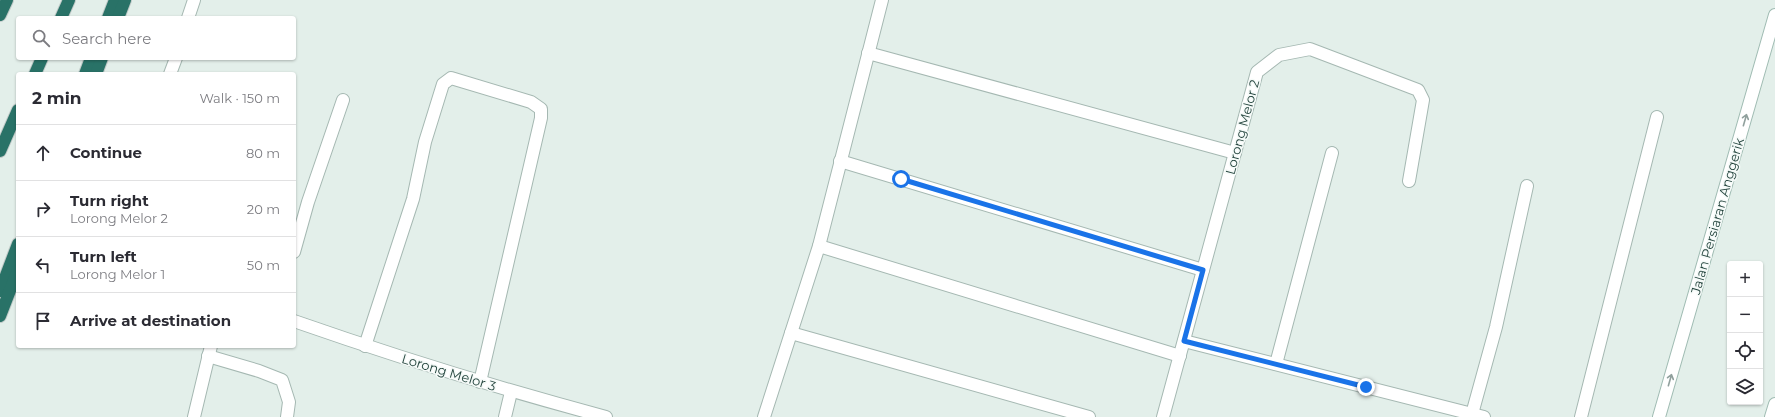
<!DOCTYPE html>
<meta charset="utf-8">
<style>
body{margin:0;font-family:Montserrat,sans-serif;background:#f2f2f3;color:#2b2b33}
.controls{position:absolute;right:12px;bottom:12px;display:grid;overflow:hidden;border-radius:4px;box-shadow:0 1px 3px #0004}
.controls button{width:36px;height:36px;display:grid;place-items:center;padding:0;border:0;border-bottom:1px solid #e1e1e2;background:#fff;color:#2b2b33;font:20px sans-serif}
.stop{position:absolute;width:12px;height:12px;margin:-9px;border:3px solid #1a73e8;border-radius:50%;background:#fff}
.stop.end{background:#1a73e8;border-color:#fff;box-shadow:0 1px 4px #0008}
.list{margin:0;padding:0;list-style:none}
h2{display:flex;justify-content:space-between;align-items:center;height:52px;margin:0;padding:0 16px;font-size:17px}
h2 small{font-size:13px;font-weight:400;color:#7c7c81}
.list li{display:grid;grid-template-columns:26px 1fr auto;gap:12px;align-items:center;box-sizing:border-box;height:56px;padding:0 16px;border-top:1px solid #e1e1e2}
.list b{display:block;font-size:15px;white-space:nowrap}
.list p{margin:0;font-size:13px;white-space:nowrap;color:#7c7c81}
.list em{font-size:13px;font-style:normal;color:#7c7c81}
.icon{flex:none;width:22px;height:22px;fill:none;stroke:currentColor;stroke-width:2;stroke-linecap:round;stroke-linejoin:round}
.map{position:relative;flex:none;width:1775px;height:417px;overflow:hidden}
.search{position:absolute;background:#fff;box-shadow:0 1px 3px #0004;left:16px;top:16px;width:280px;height:44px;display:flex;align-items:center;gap:10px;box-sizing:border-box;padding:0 14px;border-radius:4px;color:#7c7c81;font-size:15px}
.panel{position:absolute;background:#fff;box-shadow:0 1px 3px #0004;left:16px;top:72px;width:280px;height:276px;border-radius:4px}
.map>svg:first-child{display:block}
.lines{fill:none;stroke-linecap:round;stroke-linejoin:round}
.lane-casing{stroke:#a5b8b2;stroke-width:14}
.street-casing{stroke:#a5b8b2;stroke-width:14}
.secondary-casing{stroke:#a0bcb3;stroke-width:14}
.highway-casing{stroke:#c1cac8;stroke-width:14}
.lane{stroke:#fff;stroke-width:12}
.street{stroke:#fff;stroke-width:12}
.secondary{stroke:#fff;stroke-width:12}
.highway{stroke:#297267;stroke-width:12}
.oneway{stroke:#90a09d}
.route{stroke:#1a73e8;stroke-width:5}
.labels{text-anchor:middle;stroke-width:3;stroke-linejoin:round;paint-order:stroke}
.street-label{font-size:13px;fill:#21423b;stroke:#f5faf8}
</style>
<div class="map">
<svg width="1775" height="417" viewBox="0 0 1775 417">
<rect width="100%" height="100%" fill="#e3efea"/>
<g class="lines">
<g class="lane-casing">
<g id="lane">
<polyline points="294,252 308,202 343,100"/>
<polyline points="365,346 413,199 425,142 443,84 451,78 531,102 541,109 541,118 480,382"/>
<polyline points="1581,417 1657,117"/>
</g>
</g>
<g class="street-casing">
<g id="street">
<polyline points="188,18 194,0"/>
<polyline points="868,53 1235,153"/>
<polyline points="170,74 176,58"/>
<polyline points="840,161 1203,270"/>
<polyline points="819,246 1180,356"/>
<path d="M 294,321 C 397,357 501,389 606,417"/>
<polyline points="791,333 1089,417"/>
<polyline points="1184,341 1484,417"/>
<polyline points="208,356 259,371 282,380 289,402 287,417"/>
<polyline points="1276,364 1332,153"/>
<polyline points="1472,414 1496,327 1527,186"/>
<polyline points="194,417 211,346"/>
<polyline points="505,417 511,392"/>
<polyline points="764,417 819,246 882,0"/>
<polyline points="1163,417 1257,72 1279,55 1310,49 1418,90 1423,100 1409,181"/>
</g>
</g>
<g class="secondary-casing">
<g id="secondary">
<polyline points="1659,417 1775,15"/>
<polyline points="1771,417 1775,404"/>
</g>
</g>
<g class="highway-casing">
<g id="highway">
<polyline points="0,15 7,0"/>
<polyline points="61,18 69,0"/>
<polyline points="108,18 115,0"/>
<polyline points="118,18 125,0"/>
<polyline points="35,74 42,58"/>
<polyline points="85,74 91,58"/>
<polyline points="96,74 102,58"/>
<polyline points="0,151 18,110"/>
<polyline points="0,291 18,244"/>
<polyline points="0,316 18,270"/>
</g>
</g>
<use href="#lane" class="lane"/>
<use href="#street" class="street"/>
<use href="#secondary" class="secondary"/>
<use href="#highway" class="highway"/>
</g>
<defs><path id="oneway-shaft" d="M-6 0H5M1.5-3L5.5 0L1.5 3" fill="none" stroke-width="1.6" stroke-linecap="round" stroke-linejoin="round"/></defs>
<g class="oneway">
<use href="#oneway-shaft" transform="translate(1745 120) rotate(-74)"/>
<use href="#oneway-shaft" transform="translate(1670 380) rotate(-74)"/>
</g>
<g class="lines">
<polyline class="route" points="901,179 1203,270 1184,341 1366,387"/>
</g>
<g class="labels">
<g class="street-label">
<text transform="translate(1242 127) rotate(-75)" y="5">Lorong Melor 2</text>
<text transform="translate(1717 216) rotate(-74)" y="5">Jalan Persiaran Anggerik</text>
<text transform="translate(449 372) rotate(17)" y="5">Lorong Melor 3</text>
</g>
</g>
</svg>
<div class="controls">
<button>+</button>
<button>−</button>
<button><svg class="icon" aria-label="locate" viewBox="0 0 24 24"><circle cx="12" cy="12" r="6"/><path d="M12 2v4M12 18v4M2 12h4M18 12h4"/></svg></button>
<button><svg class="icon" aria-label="layers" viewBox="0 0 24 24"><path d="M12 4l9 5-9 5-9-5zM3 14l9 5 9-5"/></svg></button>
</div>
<div class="stop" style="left:901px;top:179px"></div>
<div class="stop end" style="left:1366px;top:387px"></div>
<div class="search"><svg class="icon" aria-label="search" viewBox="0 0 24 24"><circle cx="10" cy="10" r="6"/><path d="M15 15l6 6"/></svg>Search here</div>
<section class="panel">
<h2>2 min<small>Walk · 150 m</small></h2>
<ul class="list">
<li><svg class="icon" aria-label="ahead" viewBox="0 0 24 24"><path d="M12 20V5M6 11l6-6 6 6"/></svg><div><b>Continue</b></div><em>80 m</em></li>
<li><svg class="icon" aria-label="right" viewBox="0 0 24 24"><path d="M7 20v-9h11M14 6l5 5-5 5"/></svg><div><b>Turn right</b><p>Lorong Melor 2</p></div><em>20 m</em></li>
<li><svg class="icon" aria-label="left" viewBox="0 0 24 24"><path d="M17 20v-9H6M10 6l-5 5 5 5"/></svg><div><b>Turn left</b><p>Lorong Melor 1</p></div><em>50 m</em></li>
<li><svg class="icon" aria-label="arrive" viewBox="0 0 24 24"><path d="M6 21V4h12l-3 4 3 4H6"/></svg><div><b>Arrive at destination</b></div></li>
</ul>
</section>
</div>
